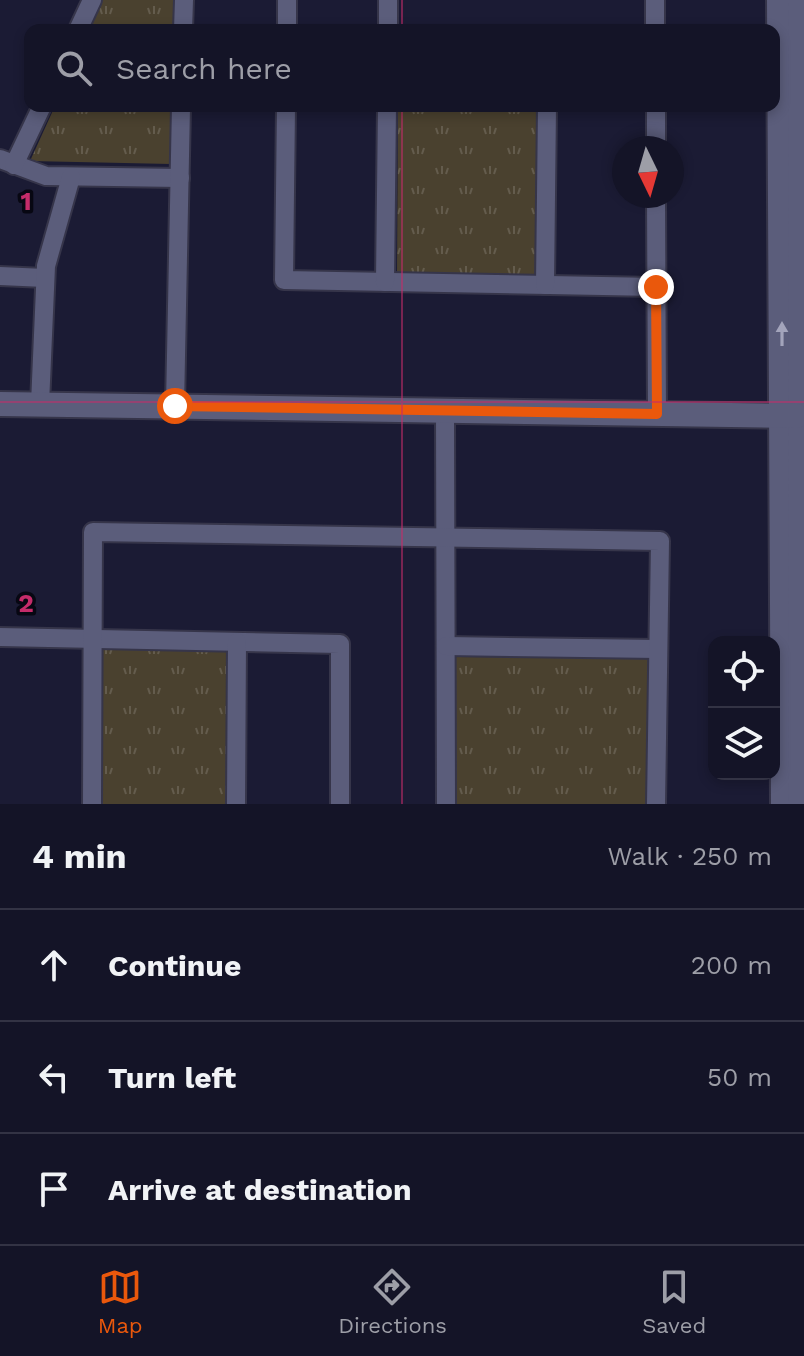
<!DOCTYPE html>
<meta charset="utf-8">
<style>
body{margin:0;font-family:"Work Sans",sans-serif;background:#1d1d2f;color:#f1f3f6}
.controls{position:absolute;right:24px;bottom:24px;display:grid;overflow:hidden;border-radius:16px;box-shadow:0 4px 12px #0003}
.controls button{width:72px;height:72px;display:grid;place-items:center;padding:0;border:0;border-bottom:2px solid #334;background:#141427;color:#f1f3f6;font:40px sans-serif}
.compass{position:absolute;left:612px;top:136px;width:72px;height:72px;border-radius:50%;background:#141427;box-shadow:0 4px 12px #0003;rotate:175deg}
.stop{position:absolute;width:24px;height:24px;margin:-18px;border:6px solid #ea580c;border-radius:50%;background:#fff}
.stop.end{background:#ea580c;border-color:#fff;box-shadow:0 2px 8px #0008}
.list{margin:0;padding:0;list-style:none}
h2{display:flex;justify-content:space-between;align-items:center;height:104px;margin:0;padding:0 32px;font-size:34px}
h2 small{font-size:26px;font-weight:400;color:#9d9ea7}
.list li{display:grid;grid-template-columns:52px 1fr auto;gap:24px;align-items:center;box-sizing:border-box;height:112px;padding:0 32px;border-top:2px solid #334}
.list b{display:block;font-size:30px;white-space:nowrap}
.list em{font-size:26px;font-style:normal;color:#9d9ea7}
.icon{flex:none;width:44px;height:44px;fill:none;stroke:currentColor;stroke-width:2;stroke-linecap:round;stroke-linejoin:round}
.map{position:relative;flex:none;width:804px;height:804px;overflow:hidden}
.search{position:absolute;background:#141427;box-shadow:0 4px 12px #0003;left:24px;right:24px;top:24px;height:88px;display:flex;align-items:center;gap:20px;box-sizing:border-box;padding:0 28px;border-radius:16px;color:#9d9ea7;font-size:30px}
.sheet{height:440px;background:#141427}
nav{display:flex;justify-content:space-around;align-items:center;box-sizing:border-box;height:112px;border-top:2px solid #334;background:#141427;font-size:22px;color:#9d9ea7}
nav a{display:grid;justify-items:center;gap:4px}
nav .on{color:#ea580c}
.map>svg:first-child{display:block}
.park{fill:url(#park-tufts)}
.lines{fill:none;stroke-linecap:round;stroke-linejoin:round}
.street-casing{stroke:#36354a;stroke-width:22}
.secondary-casing{stroke:#36354a;stroke-width:28}
.street{stroke:#5b5d7b;stroke-width:18}
.secondary{stroke:#5b5d7b;stroke-width:24}
.oneway{fill:#a3a4bb}
.route{stroke:#ea580c;stroke-width:10}
.grid{fill:none;stroke:#c52c6a;stroke-width:2;stroke-opacity:0.55}
.grid-label{font-size:26px;text-anchor:middle;font-weight:bold;fill:#c52c6a;stroke:#070712;stroke-width:7;stroke-linejoin:round;paint-order:stroke}
</style>
<div class="map">
<svg width="804" height="804" viewBox="0 0 804 804">
<defs>
<pattern id="park-tufts" width="24" height="20" patternUnits="userSpaceOnUse" patternTransform="scale(2)"><rect width="24" height="20" fill="#4a412f"/><path d="M3 7l-1-3M5 7V3M7 7l1-3M15 17l-1-3M17 17v-4M19 17l1-3" fill="none" stroke="#645c4d"/></pattern>
</defs>
<rect width="100%" height="100%" fill="#1b1b34"/>
<g class="park">
<polygon points="102,0 173,0 173,30 89,30"/>
<polygon points="55,106 172,106 172,164 30,161"/>
<polygon points="398,106 537,106 535,276 397,275"/>
<polygon points="102,648 227,651 227,804 102,804"/>
<polygon points="454,657 649,658 647,804 455,804"/>
</g>
<g class="lines">
<g class="street-casing">
<g id="street">
<polyline points="655,0 655,30"/>
<polyline points="78,30 92,0"/>
<polyline points="183,30 184,0"/>
<polyline points="287,30 287,0"/>
<polyline points="388,30 388,0"/>
<polyline points="286,106 284,280 656,287"/>
<polyline points="656,106 656,148"/>
<polyline points="0,159 46,176 180,178"/>
<polyline points="14,165 42,106"/>
<polyline points="656,196 657,414"/>
<polyline points="0,276 45,278"/>
<polyline points="385,282 387,106"/>
<polyline points="545,285 547,106"/>
<polyline points="40,404 46,266 71,177"/>
<polyline points="175,406 181,106"/>
<polyline points="445,411 446,804"/>
<polyline points="0,637 340,644 340,804"/>
<polyline points="446,646 658,649"/>
<polyline points="92,804 93,532 660,541 656,804"/>
<polyline points="236,804 237,642"/>
</g>
</g>
<g class="secondary-casing">
<g id="secondary">
<polyline points="779,0 783,804"/>
<polyline points="800,0 801,804"/>
<polyline points="0,404 797,416"/>
</g>
</g>
<use href="#street" class="street"/>
<use href="#secondary" class="secondary"/>
</g>
<defs><path id="oneway-solid" d="M-6-.8H1V-3.2L6.5 0L1 3.2V.8H-6Z" transform="scale(2)"/></defs>
<use class="oneway" href="#oneway-solid" transform="translate(782 334) rotate(-90)"/>
<g class="lines">
<polyline class="route" points="175,406 657,414 656,287"/>
</g>
<path class="grid" d="M 402,0 L 402,30M 402,106 L 402,804M 0,402 L 804,402"/>
<g class="grid-label">
<text x="26" y="210">1</text>
<text x="26" y="612">2</text>
</g>
</svg>
<div class="controls">
<button><svg class="icon" aria-label="locate" viewBox="0 0 24 24"><circle cx="12" cy="12" r="6"/><path d="M12 2v4M12 18v4M2 12h4M18 12h4"/></svg></button>
<button><svg class="icon" aria-label="layers" viewBox="0 0 24 24"><path d="M12 4l9 5-9 5-9-5zM3 14l9 5 9-5"/></svg></button>
</div>
<svg class="compass" viewBox="-18 -18 36 36"><path d="M0-13l5 13h-10z" fill="#e53935"/><path d="M0 13l5-13h-10z" fill="#9d9ea7"/></svg>
<div class="stop" style="left:175px;top:406px"></div>
<div class="stop end" style="left:656px;top:287px"></div>
<div class="search"><svg class="icon" aria-label="search" viewBox="0 0 24 24"><circle cx="10" cy="10" r="6"/><path d="M15 15l6 6"/></svg>Search here</div>
</div>
<section class="sheet">
<h2>4 min<small>Walk · 250 m</small></h2>
<ul class="list">
<li><svg class="icon" aria-label="ahead" viewBox="0 0 24 24"><path d="M12 20V5M6 11l6-6 6 6"/></svg><div><b>Continue</b></div><em>200 m</em></li>
<li><svg class="icon" aria-label="left" viewBox="0 0 24 24"><path d="M17 20v-9H6M10 6l-5 5 5 5"/></svg><div><b>Turn left</b></div><em>50 m</em></li>
<li><svg class="icon" aria-label="arrive" viewBox="0 0 24 24"><path d="M6 21V4h12l-3 4 3 4H6"/></svg><div><b>Arrive at destination</b></div></li>
</ul>
</section>
<nav>
<a class="on"><svg class="icon" aria-label="map" viewBox="0 0 24 24"><path d="M3 6l6-2 6 2 6-2v14l-6 2-6-2-6 2zM9 4v14M15 6v14"/></svg>Map</a>
<a><svg class="icon" aria-label="directions" viewBox="0 0 24 24"><path d="M12 3l9 9-9 9-9-9zM9 14v-3h6M13 9l2 2-2 2"/></svg>Directions</a>
<a><svg class="icon" aria-label="saved" viewBox="0 0 24 24"><path d="M7 4h10v16l-5-4-5 4z"/></svg>Saved</a>
</nav>
